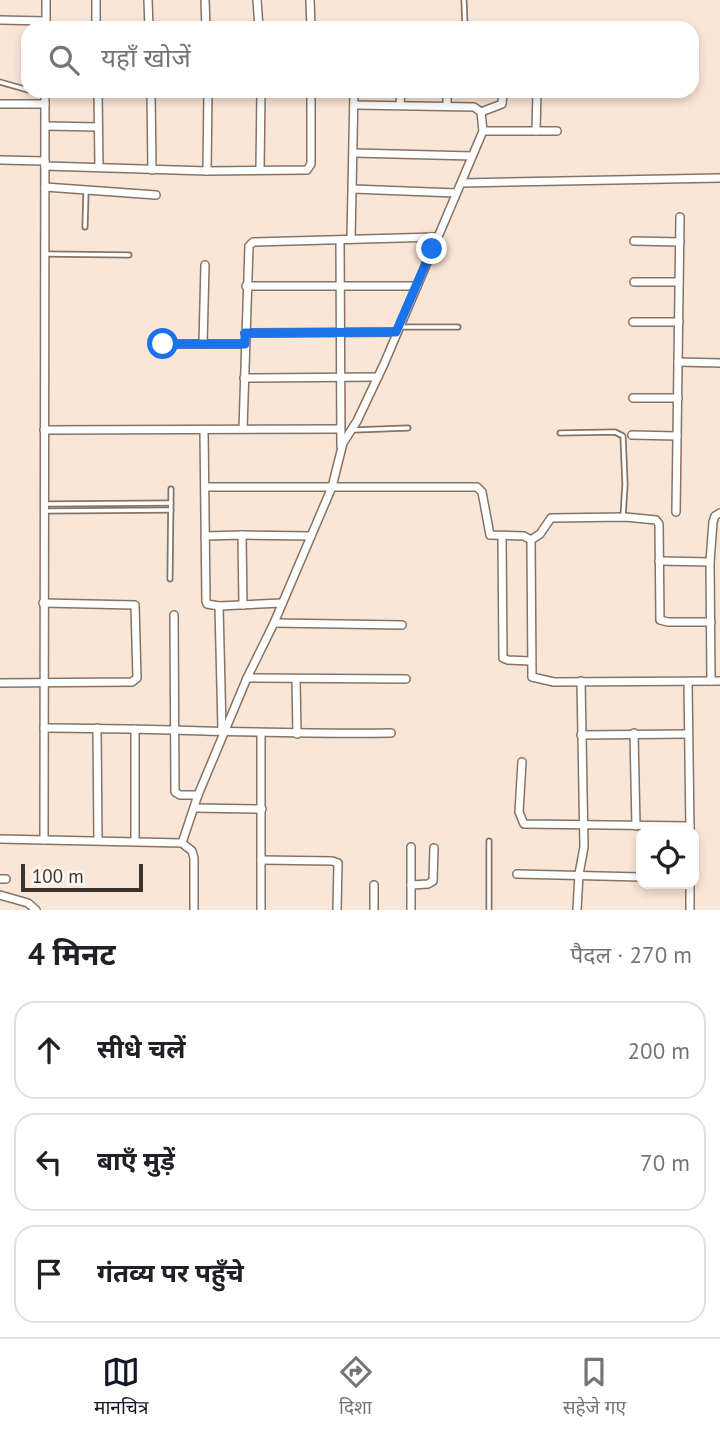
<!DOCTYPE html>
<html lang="hi">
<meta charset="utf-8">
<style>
body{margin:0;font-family:"PT Sans","Noto Sans Devanagari",sans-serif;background:#f6f6f6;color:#202124}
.controls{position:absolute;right:21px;bottom:21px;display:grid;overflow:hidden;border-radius:14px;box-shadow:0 4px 10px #0003}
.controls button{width:63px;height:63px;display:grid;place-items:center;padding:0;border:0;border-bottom:2px solid #e0e0e0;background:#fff;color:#202124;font:35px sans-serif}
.scale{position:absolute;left:21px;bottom:18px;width:122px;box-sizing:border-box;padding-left:7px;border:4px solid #3b342e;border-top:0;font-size:19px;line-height:24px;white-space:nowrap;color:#3b342e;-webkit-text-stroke:5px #fef6f0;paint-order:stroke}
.stop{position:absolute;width:21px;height:21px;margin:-16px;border:5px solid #1a73e8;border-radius:50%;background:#fff}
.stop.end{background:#1a73e8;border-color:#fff;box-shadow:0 2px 7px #0008}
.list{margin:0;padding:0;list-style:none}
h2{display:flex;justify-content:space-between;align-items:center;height:91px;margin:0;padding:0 28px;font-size:30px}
h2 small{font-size:23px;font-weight:400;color:#757577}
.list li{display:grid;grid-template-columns:46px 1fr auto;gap:21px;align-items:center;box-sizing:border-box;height:98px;margin:0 14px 14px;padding:0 14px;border:2px solid #e0e0e0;border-radius:21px}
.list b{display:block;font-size:26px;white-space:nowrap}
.list em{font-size:23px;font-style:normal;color:#757577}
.icon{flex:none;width:38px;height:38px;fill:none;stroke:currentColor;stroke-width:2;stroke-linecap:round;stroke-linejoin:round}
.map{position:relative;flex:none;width:720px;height:910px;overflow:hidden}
.search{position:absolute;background:#fff;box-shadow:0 4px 10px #0003;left:21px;right:21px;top:21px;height:77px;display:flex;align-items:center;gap:18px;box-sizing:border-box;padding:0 24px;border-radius:21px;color:#757577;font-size:26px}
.sheet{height:427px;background:#fff}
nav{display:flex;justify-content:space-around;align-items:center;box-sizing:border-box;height:98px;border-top:2px solid #e0e0e0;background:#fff;font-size:19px;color:#757577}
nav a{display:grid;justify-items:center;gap:4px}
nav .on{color:#111827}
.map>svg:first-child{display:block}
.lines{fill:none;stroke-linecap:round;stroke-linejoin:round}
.lane-casing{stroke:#857466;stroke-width:7}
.street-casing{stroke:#857466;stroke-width:10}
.lane{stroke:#fff;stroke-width:3.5}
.street{stroke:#fff;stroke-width:7}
.route{stroke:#1a73e8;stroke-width:9}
</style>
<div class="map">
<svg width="720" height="910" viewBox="0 0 720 910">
<rect width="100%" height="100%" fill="#fae6d7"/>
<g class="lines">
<g class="lane-casing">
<g id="lane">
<polyline points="464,0 465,28"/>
<polyline points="0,82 28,90"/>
<polyline points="85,227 86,191"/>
<polyline points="47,254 129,255"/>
<polyline points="400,327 458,327"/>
<polyline points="354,430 408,428"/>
<polyline points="560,433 615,432 623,436 625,484 623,517"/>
<polyline points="46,504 171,503"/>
<polyline points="46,511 171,510"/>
<polyline points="170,579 171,489"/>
<polyline points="489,841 489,910"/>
</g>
</g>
<g class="street-casing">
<g id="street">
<polyline points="96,0 96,28"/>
<polyline points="148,0 149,28"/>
<polyline points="205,0 206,28"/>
<polyline points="257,0 259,28"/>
<polyline points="310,0 311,28"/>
<polyline points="0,20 46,21"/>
<polyline points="46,28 46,0"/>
<polyline points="98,91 99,167"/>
<polyline points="151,91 152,170"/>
<polyline points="0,104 45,104"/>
<polyline points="400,105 401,91"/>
<polyline points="447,106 447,91"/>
<polyline points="481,112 502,104 503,91"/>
<polyline points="46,126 98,127"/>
<polyline points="483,131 557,131"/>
<polyline points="536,131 537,91"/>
<polyline points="354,153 472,156"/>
<polyline points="0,160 45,161"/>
<polyline points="45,166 207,171 307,170 311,164 311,91"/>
<polyline points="260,170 261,91"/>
<polyline points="207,171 208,91"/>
<polyline points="462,183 720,178"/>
<polyline points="45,187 156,195"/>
<polyline points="353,189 456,193"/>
<polyline points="351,239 354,91"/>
<polyline points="340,240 341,446"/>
<polyline points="634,241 680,242"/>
<polyline points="634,282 679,282"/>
<polyline points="246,286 417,286"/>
<polyline points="633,322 679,322"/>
<polyline points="245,333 396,332"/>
<polyline points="163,344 245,344"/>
<polyline points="203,344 205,265"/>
<polyline points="678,362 720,363"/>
<polyline points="244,378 378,377"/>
<polyline points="633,398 678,398"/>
<polyline points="243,429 249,246 253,242 437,237"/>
<polyline points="44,430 340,429"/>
<polyline points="204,430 206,601 207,604 219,606 282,603"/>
<polyline points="632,435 677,436"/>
<polyline points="205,487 477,487 482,492 490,535 524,536 531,540 532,677 554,682 720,681"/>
<polyline points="676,512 680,217"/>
<polyline points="242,535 311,536"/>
<polyline points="205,536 242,535 243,605"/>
<polyline points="502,537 503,658 508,660 530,661"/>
<polyline points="531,540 540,534 551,518 625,517 656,520 659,524 660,620 668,622 711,622"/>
<polyline points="659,561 710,562"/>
<polyline points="219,606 222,730"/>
<polyline points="174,615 175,792 180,795 198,795"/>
<polyline points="274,623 402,625"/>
<polyline points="247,678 406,679"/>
<polyline points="296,680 297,734"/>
<polyline points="711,681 710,562 713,522 715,516 720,513"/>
<polyline points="688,682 690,831"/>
<polyline points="0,683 132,682 137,678 135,605 43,603"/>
<path d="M 44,728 C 160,728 276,735 391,733"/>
<polyline points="97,728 98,840"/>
<polyline points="135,729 135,840"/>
<polyline points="261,733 261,910"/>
<polyline points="634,733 636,826"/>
<polyline points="581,735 688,734"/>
<polyline points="522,762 519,812 524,824 690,826"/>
<polyline points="194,808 262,809"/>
<polyline points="0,839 182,843 192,851 194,858 194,910"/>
<polyline points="44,840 45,91"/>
<polyline points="182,843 198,795 247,678 274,623 332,487 343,443 357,421 384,364 483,131 481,112 474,107 355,105"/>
<polyline points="411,847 411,910"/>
<polyline points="261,860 332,861 338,863 337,910"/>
<polyline points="517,874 641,877"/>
<polyline points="0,879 6,879"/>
<polyline points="374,885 374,910"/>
<polyline points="411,885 428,884 433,881 434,848"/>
<polyline points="0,895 28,903 36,910"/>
<polyline points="577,910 579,874 584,847 581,681"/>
<polyline points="690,910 690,884"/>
</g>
</g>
<use href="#lane" class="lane"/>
<use href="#street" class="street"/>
</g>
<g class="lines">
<polyline class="route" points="163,344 245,344 245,333 396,332 432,249"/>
</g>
</svg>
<div class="controls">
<button><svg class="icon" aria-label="locate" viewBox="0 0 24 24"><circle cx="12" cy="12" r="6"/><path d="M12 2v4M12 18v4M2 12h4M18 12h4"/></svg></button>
</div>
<div class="scale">100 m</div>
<div class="stop" style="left:163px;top:344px"></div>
<div class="stop end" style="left:432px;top:249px"></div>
<div class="search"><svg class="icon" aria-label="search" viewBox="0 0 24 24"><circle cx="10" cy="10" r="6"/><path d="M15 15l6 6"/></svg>यहाँ खोजें</div>
</div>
<section class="sheet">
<h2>4 मिनट<small>पैदल · 270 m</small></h2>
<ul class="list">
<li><svg class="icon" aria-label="ahead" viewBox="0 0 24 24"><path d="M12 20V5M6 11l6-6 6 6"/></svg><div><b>सीधे चलें</b></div><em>200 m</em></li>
<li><svg class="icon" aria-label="left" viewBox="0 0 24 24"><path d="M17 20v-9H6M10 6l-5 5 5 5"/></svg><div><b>बाएँ मुड़ें</b></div><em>70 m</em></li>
<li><svg class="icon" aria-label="arrive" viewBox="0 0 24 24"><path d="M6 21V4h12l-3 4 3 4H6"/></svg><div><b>गंतव्य पर पहुँचे</b></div></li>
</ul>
</section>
<nav>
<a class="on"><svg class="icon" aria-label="map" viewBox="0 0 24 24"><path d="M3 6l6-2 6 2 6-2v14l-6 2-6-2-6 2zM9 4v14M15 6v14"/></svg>मानचित्र</a>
<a><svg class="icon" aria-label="directions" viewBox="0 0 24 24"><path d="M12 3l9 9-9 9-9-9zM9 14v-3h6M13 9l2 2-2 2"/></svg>दिशा</a>
<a><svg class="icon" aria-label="saved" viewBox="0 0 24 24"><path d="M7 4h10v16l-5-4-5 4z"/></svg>सहेजे गए</a>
</nav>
